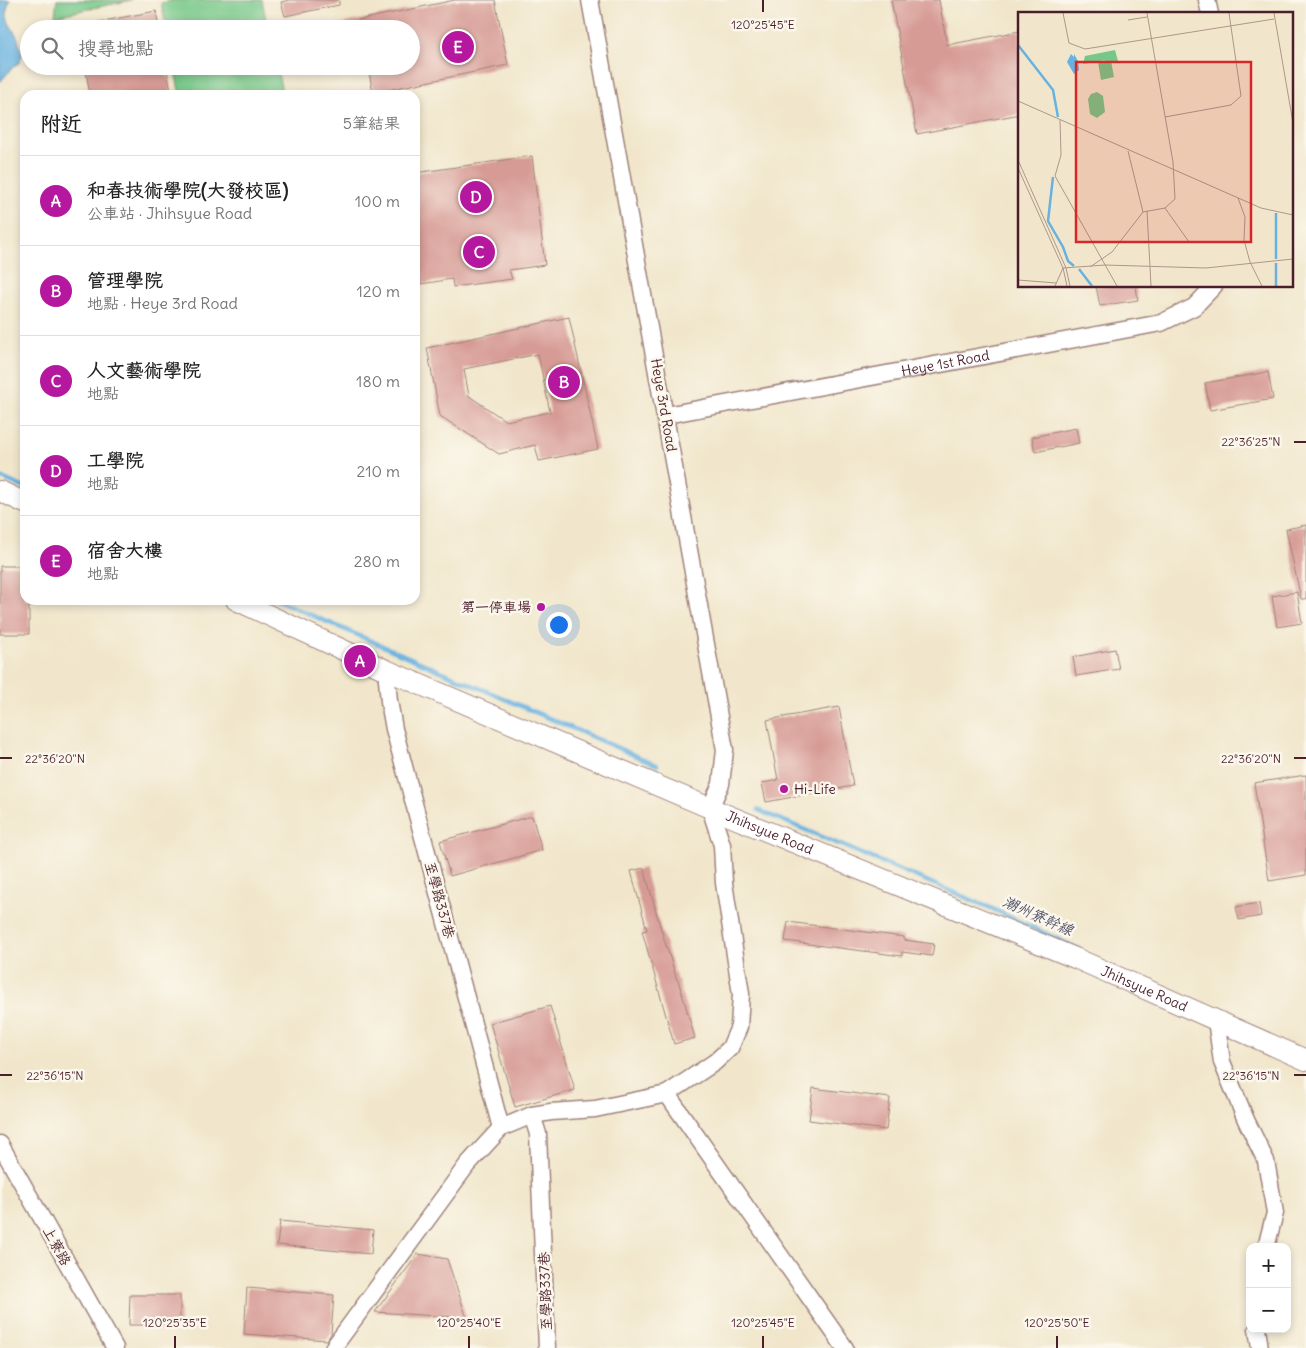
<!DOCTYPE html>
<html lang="zh-TW">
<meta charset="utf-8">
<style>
body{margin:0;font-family:Delius,"LXGW WenKai TC",sans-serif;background:#f6f6f6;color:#222}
.controls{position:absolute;right:15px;bottom:15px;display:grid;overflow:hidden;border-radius:10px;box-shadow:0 2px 8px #0003}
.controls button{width:45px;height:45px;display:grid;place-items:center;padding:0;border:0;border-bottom:1px solid #e0e0e0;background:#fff;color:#222;font:25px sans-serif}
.you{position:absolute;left:558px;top:624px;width:18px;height:18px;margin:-12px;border:4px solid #fff;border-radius:50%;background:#1a73e8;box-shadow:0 0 0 8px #1a73e833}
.badge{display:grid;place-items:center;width:32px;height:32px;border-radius:50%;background:#b5179e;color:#fff;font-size:16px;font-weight:700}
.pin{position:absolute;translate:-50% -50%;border:2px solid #fff;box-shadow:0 1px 5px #0006}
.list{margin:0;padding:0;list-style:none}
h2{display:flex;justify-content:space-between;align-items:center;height:65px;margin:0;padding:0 20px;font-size:21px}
h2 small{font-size:16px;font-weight:400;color:#767676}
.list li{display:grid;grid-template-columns:32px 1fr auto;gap:15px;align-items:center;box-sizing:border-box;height:90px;padding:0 20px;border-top:1px solid #e0e0e0}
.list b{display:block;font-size:19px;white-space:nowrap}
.list p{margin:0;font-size:16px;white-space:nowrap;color:#767676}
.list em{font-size:16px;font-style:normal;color:#767676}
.icon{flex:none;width:28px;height:28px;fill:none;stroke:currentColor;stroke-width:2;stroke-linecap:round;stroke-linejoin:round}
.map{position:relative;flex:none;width:1306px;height:1348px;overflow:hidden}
.search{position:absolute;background:#fff;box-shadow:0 2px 8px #0003;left:20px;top:20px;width:400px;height:55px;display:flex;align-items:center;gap:12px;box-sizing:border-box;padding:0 18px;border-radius:28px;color:#767676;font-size:19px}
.panel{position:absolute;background:#fff;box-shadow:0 2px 8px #0003;left:20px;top:90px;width:400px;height:515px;border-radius:15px}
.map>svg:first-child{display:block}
.green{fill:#76c788;stroke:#60735a}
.water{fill:#67b2e0;stroke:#586886}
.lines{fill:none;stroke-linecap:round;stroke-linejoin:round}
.stream{stroke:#67b2e0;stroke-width:4.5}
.building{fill:#d79b95;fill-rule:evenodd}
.minor-casing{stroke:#9e827b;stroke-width:19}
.tertiary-casing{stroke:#9e827b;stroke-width:22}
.minor{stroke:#fff;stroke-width:16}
.tertiary{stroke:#fff;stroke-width:20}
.ticks{fill:none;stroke:#4a1f2b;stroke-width:2}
.poi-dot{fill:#b5179e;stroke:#fbf7ec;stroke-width:2}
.labels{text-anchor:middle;stroke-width:5;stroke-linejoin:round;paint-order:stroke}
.street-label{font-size:14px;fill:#4a1f2b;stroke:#fbf7ec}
.poi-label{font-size:14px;fill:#4a1f2b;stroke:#fbf7ec;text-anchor:end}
.water-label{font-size:15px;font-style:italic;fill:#54526a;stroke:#fbf7ec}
.inset-river{fill:none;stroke:#67b2e0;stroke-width:2.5}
.inset-road{fill:none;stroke:#ae968b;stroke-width:1}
.view{fill:#d62828;fill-opacity:0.15;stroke:#d62828;stroke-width:2.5}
.inset-edge{fill:none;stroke:#4a1f2b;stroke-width:2.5}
.ticks-label{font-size:12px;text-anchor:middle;fill:#4a1f2b;stroke:#fbf7ec;stroke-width:5;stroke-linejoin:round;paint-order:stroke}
</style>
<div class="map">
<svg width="1306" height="1348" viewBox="0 0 1306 1348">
<rect width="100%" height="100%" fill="#fbf7ec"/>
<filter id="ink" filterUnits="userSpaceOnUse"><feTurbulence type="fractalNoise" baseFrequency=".02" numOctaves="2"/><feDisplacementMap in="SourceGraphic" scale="10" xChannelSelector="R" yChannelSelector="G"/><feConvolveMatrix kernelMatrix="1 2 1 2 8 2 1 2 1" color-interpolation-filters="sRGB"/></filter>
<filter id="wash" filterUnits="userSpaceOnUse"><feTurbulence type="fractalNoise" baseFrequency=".0096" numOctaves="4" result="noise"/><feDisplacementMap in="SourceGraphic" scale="20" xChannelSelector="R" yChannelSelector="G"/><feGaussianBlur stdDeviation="1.12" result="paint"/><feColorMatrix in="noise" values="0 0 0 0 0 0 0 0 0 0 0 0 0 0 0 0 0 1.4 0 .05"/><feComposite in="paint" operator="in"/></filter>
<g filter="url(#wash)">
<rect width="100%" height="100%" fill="#f1e6cb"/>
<g class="green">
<polygon points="57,0 132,0 55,16"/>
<polygon points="175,0 262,0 268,29 167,29 161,3"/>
<polygon points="174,66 276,66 283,95 180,95"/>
</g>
<polygon class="water" points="0,0 10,0 6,12 9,23 17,36 22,54 20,62 14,66 0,82"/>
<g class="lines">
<g class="stream">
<polyline points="0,477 25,488"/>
<polyline points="277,600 657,765"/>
<polyline points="758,810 993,909 1078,949"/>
</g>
</g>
<g id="blocks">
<g class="building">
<polygon points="289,0 339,0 339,5 285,16 281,2"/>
<polygon points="455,0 495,0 508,65 373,93 368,66 411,66 411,29 340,29 340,24"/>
<polygon points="891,0 939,0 947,45 1020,31 1020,114 917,134"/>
<polygon points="156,11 159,29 93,29 93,23"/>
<polygon points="85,66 166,66 172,95 90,95"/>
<polygon points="532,156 545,265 509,270 512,279 453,287 452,279 415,285 415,173"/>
<polygon points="1096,286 1136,286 1138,300 1100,306"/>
<path d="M 569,317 L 598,449 L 539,461 L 535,445 L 499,454 L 440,416 L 427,348 ZM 538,354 L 550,412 L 506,421 L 469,396 L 464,369 Z"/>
<polygon points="1268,372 1273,399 1210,410 1205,383"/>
<polygon points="1076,428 1079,443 1035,452 1032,437"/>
<polygon points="1306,525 1306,599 1301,599 1286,529"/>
<polygon points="0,566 23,566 23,594 25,594 25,600 29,600 29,634 0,634"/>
<polygon points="1297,592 1302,623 1277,627 1272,596"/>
<polygon points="1115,649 1119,669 1076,676 1073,657"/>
<polygon points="839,707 853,786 766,802 762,783 778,780 767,720"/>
<polygon points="1306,775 1306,875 1269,881 1254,783"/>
<polygon points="532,816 542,850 450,876 440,841"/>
<polygon points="644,868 660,926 677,980 678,980 695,1038 674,1044 642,931 647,930 631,871"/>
<polygon points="1259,903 1261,916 1239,920 1236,907"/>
<polygon points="788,922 904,937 904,940 934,944 932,956 902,952 902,956 785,941"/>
<polygon points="550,1006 575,1090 515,1107 490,1023"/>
<polygon points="813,1088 890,1098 886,1130 809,1120"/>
<polygon points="280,1221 373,1230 371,1254 277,1245"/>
<polygon points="418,1254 447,1259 467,1318 375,1312"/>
<polygon points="247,1288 334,1295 331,1334 327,1340 244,1334"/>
<polygon points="130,1295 180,1295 180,1325 129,1325"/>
</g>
</g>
</g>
<g filter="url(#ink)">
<use href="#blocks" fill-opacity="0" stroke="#9e827b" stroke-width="1"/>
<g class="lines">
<g class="minor-casing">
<g id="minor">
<polyline points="1207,0 1210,14"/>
<path id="s1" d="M 666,415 L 1161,323 L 1194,307 L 1214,286"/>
<polyline points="386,670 389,701 394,729 501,1128"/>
<polyline points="1216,1020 1222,1062 1246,1120 1266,1161 1275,1213 1266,1247"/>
<polyline points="667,1094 845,1348"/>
<polyline points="532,1115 538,1134 547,1348"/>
<polyline points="0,1144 115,1348"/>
<polyline points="1257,1329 1260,1348"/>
<polyline points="333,1348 467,1165 501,1128 532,1115 551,1112 595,1109 667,1094 715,1062 730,1048 739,1027 741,994 724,883 722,845 710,808 721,784 725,750 590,0"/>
</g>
</g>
<g class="tertiary-casing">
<g id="tertiary">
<polyline points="0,491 25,503"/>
<path id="s2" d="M 236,600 L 386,670 L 710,808 L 1075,958 L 1306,1060"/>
</g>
</g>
<use href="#minor" class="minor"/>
<use href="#tertiary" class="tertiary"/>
</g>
</g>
<path class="ticks" d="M 763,0 L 763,12M 1294,442 L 1306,442M 0,758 L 12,758M 1294,758 L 1306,758M 0,1075 L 12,1075M 1294,1075 L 1306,1075M 175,1336 L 175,1348M 469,1336 L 469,1348M 763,1336 L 763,1348M 1057,1336 L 1057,1348"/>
<g class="poi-dot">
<circle cx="541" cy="607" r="5"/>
<circle cx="784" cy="789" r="5"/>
</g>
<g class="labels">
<g class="street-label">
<text dy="5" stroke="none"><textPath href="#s1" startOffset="284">Heye 1st Road</textPath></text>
<text transform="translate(664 405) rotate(80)" y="5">Heye 3rd Road</text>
<text dy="5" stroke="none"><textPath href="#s2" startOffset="582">Jhihsyue Road</textPath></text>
<text transform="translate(440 900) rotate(75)" y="5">至學路337巷</text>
<text dy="5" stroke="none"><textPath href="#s2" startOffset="988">Jhihsyue Road</textPath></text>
<text transform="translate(57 1246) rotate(61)" y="5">上寮路</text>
<text transform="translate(545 1291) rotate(-92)" y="5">至學路337巷</text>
</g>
<g class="poi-label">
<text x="531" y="612">第一停車場</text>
<text x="794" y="794" text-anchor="start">Hi-Life</text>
</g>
<g class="water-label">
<text transform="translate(1038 916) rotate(24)" y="5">潮州寮幹線</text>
</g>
</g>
<g transform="translate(1018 12)">
<rect width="275" height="275" fill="#f1e6cb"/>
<path d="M 97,38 L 100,49 L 93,49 L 96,65 L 83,68 L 80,50 L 88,48 L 65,52 L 67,44 ZM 79,80 L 85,84 L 87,100 L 79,106 L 72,102 L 70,87 L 73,82 Z" fill="#76c788"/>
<path d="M 53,42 L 56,45 L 56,42 L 60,49 L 61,58 L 56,62 L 49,50 Z" fill="#67b2e0"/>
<path class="inset-river" d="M 0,33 L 35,78 L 40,105M 35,165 L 30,209 L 45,235 L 50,249 L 56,254M 258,247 L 258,201M 61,257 L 74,274M 258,274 L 258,251"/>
<path class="inset-road" d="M 45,1 L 51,31 L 67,37 L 256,7M 256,1 L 275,111M 110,8 L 129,5M 0,89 L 243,196 L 275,203M 147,105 L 213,93 L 223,84 L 211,1M 42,108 L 43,143 L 37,164 L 99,274M 110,139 L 125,200M 0,148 L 48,256 L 52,274M 0,156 L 45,256 L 49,274M 220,186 L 227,205 L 226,228 L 232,250 L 244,274M 147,196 L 171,230M 129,199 L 133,274M 72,255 L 94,240 L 125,200 L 147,196 L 157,187 L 155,150 L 129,1M 45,256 L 87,253 L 188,256 L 275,247M 0,268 L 38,271M 37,274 L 45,256"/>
<path class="view" d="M 58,50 L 233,50 L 233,230 L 58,230 Z"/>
<rect width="275" height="275" class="inset-edge"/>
</g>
<g class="ticks-label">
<text x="763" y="29">120°25'45"E</text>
<text x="1251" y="446">22°36'25"N</text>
<text x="55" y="763">22°36'20"N</text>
<text x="1251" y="763">22°36'20"N</text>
<text x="55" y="1080">22°36'15"N</text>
<text x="1251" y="1080">22°36'15"N</text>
<text x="175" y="1327">120°25'35"E</text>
<text x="469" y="1327">120°25'40"E</text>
<text x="763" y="1327">120°25'45"E</text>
<text x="1057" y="1327">120°25'50"E</text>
</g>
</svg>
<div class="controls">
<button>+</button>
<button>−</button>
</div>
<div class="you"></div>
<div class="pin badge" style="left:360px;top:661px">A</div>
<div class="pin badge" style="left:564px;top:382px">B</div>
<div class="pin badge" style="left:479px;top:252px">C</div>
<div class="pin badge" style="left:476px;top:197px">D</div>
<div class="pin badge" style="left:458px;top:47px">E</div>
<div class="search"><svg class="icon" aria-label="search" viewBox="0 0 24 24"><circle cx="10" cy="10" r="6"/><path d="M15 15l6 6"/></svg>搜尋地點</div>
<section class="panel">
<h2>附近<small>5筆結果</small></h2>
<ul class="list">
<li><span class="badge">A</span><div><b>和春技術學院(大發校區)</b><p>公車站 · Jhihsyue Road</p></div><em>100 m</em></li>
<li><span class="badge">B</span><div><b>管理學院</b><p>地點 · Heye 3rd Road</p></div><em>120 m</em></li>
<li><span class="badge">C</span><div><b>人文藝術學院</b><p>地點</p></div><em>180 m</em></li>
<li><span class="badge">D</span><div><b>工學院</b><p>地點</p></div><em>210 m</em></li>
<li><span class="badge">E</span><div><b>宿舍大樓</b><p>地點</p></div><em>280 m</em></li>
</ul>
</section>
</div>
